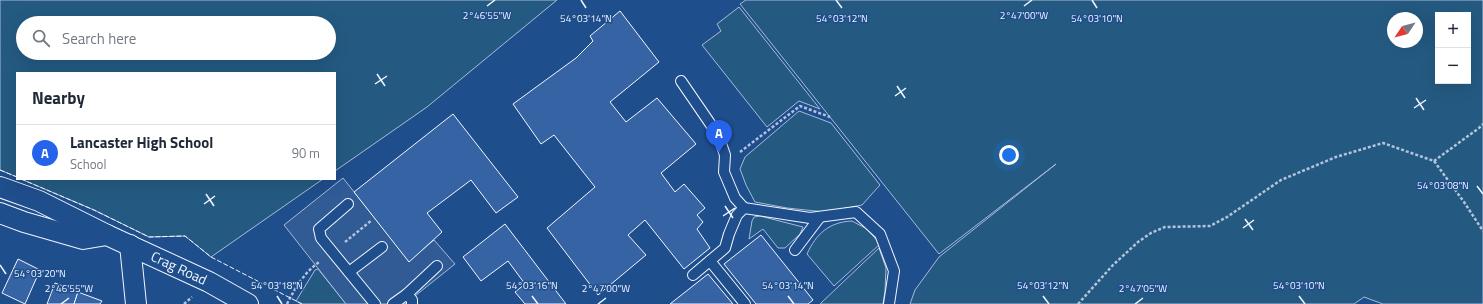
<!DOCTYPE html>
<meta charset="utf-8">
<style>
body{margin:0;font-family:"Titillium Web",sans-serif;background:#f2f2f3;color:#1f2937}
.controls{position:absolute;right:12px;top:12px;display:grid;overflow:hidden;border-radius:0px;box-shadow:0 4px 16px #0002}
.controls button{width:36px;height:36px;display:grid;place-items:center;padding:0;border:0;border-bottom:1px solid #e0e1e3;background:#fff;color:#1f2937;font:20px sans-serif}
.compass{position:absolute;left:1387px;top:12px;width:36px;height:36px;border-radius:50%;background:#fff;box-shadow:0 4px 16px #0002;rotate:235deg}
.you{position:absolute;left:1009px;top:155px;width:14px;height:14px;margin:-10px;border:3px solid #fff;border-radius:50%;background:#1a73e8;box-shadow:0 0 0 6px #1a73e833}
.badge{display:grid;place-items:center;width:26px;height:26px;border-radius:50%;background:#2563eb;color:#fff;font-size:13px;font-weight:700}
.pin{position:absolute;translate:-50% -33px;filter:drop-shadow(0 1px 2px #0008)}
.pin::after{content:'';position:absolute;top:21px;width:14px;height:12px;background:inherit;clip-path:polygon(0 0,100% 0,50% 100%)}
.list{margin:0;padding:0;list-style:none}
h2{display:flex;justify-content:space-between;align-items:center;height:52px;margin:0;padding:0 16px;font-size:17px}
h2 small{font-size:13px;font-weight:400;color:#747a83}
.list li{display:grid;grid-template-columns:26px 1fr auto;gap:12px;align-items:center;box-sizing:border-box;height:56px;padding:0 16px;border-top:1px solid #e0e1e3}
.list b{display:block;font-size:15px;white-space:nowrap}
.list p{margin:0;font-size:13px;white-space:nowrap;color:#747a83}
.list em{font-size:13px;font-style:normal;color:#747a83}
.icon{flex:none;width:22px;height:22px;fill:none;stroke:currentColor;stroke-width:2;stroke-linecap:round;stroke-linejoin:round}
.map{position:relative;flex:none;width:1483px;height:304px;overflow:hidden}
.search{position:absolute;background:#fff;box-shadow:0 4px 16px #0002;left:16px;top:16px;width:320px;height:44px;display:flex;align-items:center;gap:10px;box-sizing:border-box;padding:0 14px;border-radius:22px;color:#747a83;font-size:15px}
.panel{position:absolute;background:#fff;box-shadow:0 4px 16px #0002;left:16px;top:72px;width:320px;height:108px;border-radius:0px}
.map>svg:first-child{display:block}
.green{fill:#245a82;stroke:#a8bbd7;fill-rule:evenodd}
.parking{fill:#305b95;stroke:#a8bbd7}
.building{fill:#3563a3;stroke:#f2f6ff}
.lines{fill:none;stroke-linecap:round;stroke-linejoin:round}
.service-casing{stroke:#f2f6ff;stroke-width:12}
.minor-casing{stroke:#f2f6ff;stroke-width:22}
.path{stroke:#b3c4dc;stroke-width:2.5;stroke-dasharray:3 2;stroke-linecap:butt}
.service{stroke:#1f4e8c;stroke-width:10}
.minor{stroke:#1f4e8c;stroke-width:20}
.fence{stroke:#f2f6ff;stroke-width:1;stroke-dasharray:5 2;stroke-linecap:butt}
.ticks{fill:none;stroke:#f2f6ff;stroke-width:1.5}
.labels{text-anchor:middle;stroke-width:3;stroke-linejoin:round;paint-order:stroke}
.street-label{font-size:14px;fill:#f2f6ff;stroke:#1f4e8c}
.ticks-label{font-size:10px;text-anchor:middle;fill:#f2f6ff;stroke:#1f4e8c;stroke-width:3;stroke-linejoin:round;paint-order:stroke}
</style>
<div class="map">
<svg width="1483" height="304" viewBox="0 0 1483 304">
<rect width="100%" height="100%" fill="#1f4e8c"/>
<g class="green">
<path d="M 0,0 L 557,0 L 427,107 L 335,171 L 335,73 L 17,73 L 17,177 L 0,170 ZM 23,23 L 329,23 L 329,53 L 23,53 Z"/>
<path d="M 746,0 L 1483,0 L 1483,304 L 1383,304 L 1364,297 L 1354,304 L 910,304 L 915,290 L 939,257 L 1056,164 L 939,254 L 740,4 ZM 1438,15 L 1468,15 L 1468,81 L 1438,81 ZM 1393,18 L 1417,18 L 1417,42 L 1393,42 Z"/>
<polygon points="739,7 820,109 799,101 767,127 702,45 721,31 717,24"/>
<polygon points="799,111 831,123 880,185 862,205 825,212 787,208 755,202 746,185 740,169 745,157"/>
<polygon points="21,179 323,179 211,257 185,236 149,237 94,210"/>
<polygon points="760,216 803,227 800,234 785,248 778,248 763,229 749,239 752,221 754,217"/>
<path d="M 852,221 L 867,229 L 880,244 L 834,286 L 807,254 C 816,234 829,222 852,221 Z"/>
<polygon points="879,248 886,268 885,291 883,304 820,304"/>
<polygon points="318,269 346,304 302,304 296,301 315,270"/>
</g>
<polygon class="parking" points="343,178 409,261 434,240 455,264 405,304 346,304 284,225"/>
<g class="building">
<polygon points="620,11 659,62 610,102 626,122 657,98 696,144 661,173 675,192 684,184 705,208 697,215 703,222 697,229 710,248 684,269 645,220 628,235 646,255 598,295 547,228 595,187 554,135 541,144 513,104 576,58 593,41 590,36"/>
<polygon points="453,114 518,197 496,213 471,180 427,213 442,232 409,262 354,192"/>
<polygon points="505,224 566,304 525,304 515,292 525,284 508,261 481,281 463,257"/>
<polygon points="761,235 813,300 808,304 756,304 724,264"/>
<polygon points="18,259 40,270 25,304 2,293"/>
<polygon points="708,274 733,304 670,304"/>
<polygon points="55,283 78,292 74,304 47,304"/>
<polygon points="78,292 102,301 100,304 74,304"/>
</g>
<g class="lines">
<g class="service-casing">
<g id="service">
<polyline points="681,81 718,135 725,155 724,172 735,198 744,208"/>
<polyline points="348,204 319,229 321,238 375,304"/>
<polyline points="795,250 820,217"/>
<polyline points="710,261 745,304"/>
<polyline points="349,272 382,247"/>
<polyline points="693,275 725,248 729,234 737,215 744,208 810,218 856,212 880,234 894,271 889,304"/>
<polyline points="407,294 437,266"/>
<polyline points="393,304 407,294 412,300 412,304"/>
</g>
</g>
<g class="minor-casing">
<g id="minor">
<polyline points="0,187 39,201 107,235 209,282 248,304"/>
<polyline points="0,213 24,222 83,239 107,235"/>
<polyline points="130,245 136,304"/>
</g>
</g>
<g class="path">
<polyline points="740,152 800,106 830,117"/>
<polyline points="1434,161 1479,128 1483,124"/>
<polyline points="345,242 372,220"/>
<polyline points="184,304 192,297"/>
<path d="M 287,304 C 295,288 304,273 319,262"/>
<polyline points="1078,304 1113,265 1138,242 1151,233 1165,227 1210,226 1227,217 1281,180 1336,157 1383,143 1434,161 1464,202 1483,231"/>
</g>
<use href="#service" class="service"/>
<use href="#minor" class="minor"/>
<g class="fence">
<polyline points="0,170 17,177"/>
<polyline points="21,179 94,210 149,237 185,236 211,257 302,304"/>
</g>
</g>
<path class="ticks" d="M 581,0 L 586,8M 836,0 L 842,8M 1092,0 L 1097,8M 487,6 L 495,0M 1024,6 L 1032,0M 377,74 L 385,86M 375,84 L 387,76M 897,86 L 905,98M 895,96 L 906,88M 1416,98 L 1424,110M 1414,108 L 1426,100M 1477,186 L 1483,194M 206,194 L 214,206M 204,204 L 215,196M 725,206 L 733,218M 723,216 L 735,208M 1245,219 L 1253,230M 1243,228 L 1254,220M 0,265 L 6,274M 277,296 L 282,304M 532,296 L 538,304M 788,296 L 794,304M 1043,296 L 1049,304M 1299,296 L 1305,304M 61,304 L 69,298M 598,304 L 606,298M 1135,304 L 1143,298"/>
<g class="labels">
<g class="street-label">
<text transform="translate(179 268) rotate(25)" y="5">Crag Road</text>
</g>
</g>
<g class="ticks-label">
<text x="487" y="19">2°46'55"W</text>
<text x="1024" y="19">2°47'00"W</text>
<text x="1097" y="22">54°03'10"N</text>
<text x="586" y="22">54°03'14"N</text>
<text x="842" y="22">54°03'12"N</text>
<text x="1443" y="189">54°03'08"N</text>
<text x="40" y="277">54°03'20"N</text>
<text x="277" y="289">54°03'18"N</text>
<text x="532" y="289">54°03'16"N</text>
<text x="788" y="289">54°03'14"N</text>
<text x="1043" y="289">54°03'12"N</text>
<text x="1299" y="289">54°03'10"N</text>
<text x="69" y="292">2°46'55"W</text>
<text x="606" y="292">2°47'00"W</text>
<text x="1143" y="292">2°47'05"W</text>
</g>
</svg>
<div class="controls">
<button>+</button>
<button>−</button>
</div>
<svg class="compass" viewBox="-18 -18 36 36"><path d="M0-13l5 13h-10z" fill="#e53935"/><path d="M0 13l5-13h-10z" fill="#747a83"/></svg>
<div class="you"></div>
<div class="pin badge" style="left:719px;top:153px">A</div>
<div class="search"><svg class="icon" aria-label="search" viewBox="0 0 24 24"><circle cx="10" cy="10" r="6"/><path d="M15 15l6 6"/></svg>Search here</div>
<section class="panel">
<h2>Nearby<small></small></h2>
<ul class="list">
<li><span class="badge">A</span><div><b>Lancaster High School</b><p>School</p></div><em>90 m</em></li>
</ul>
</section>
</div>
